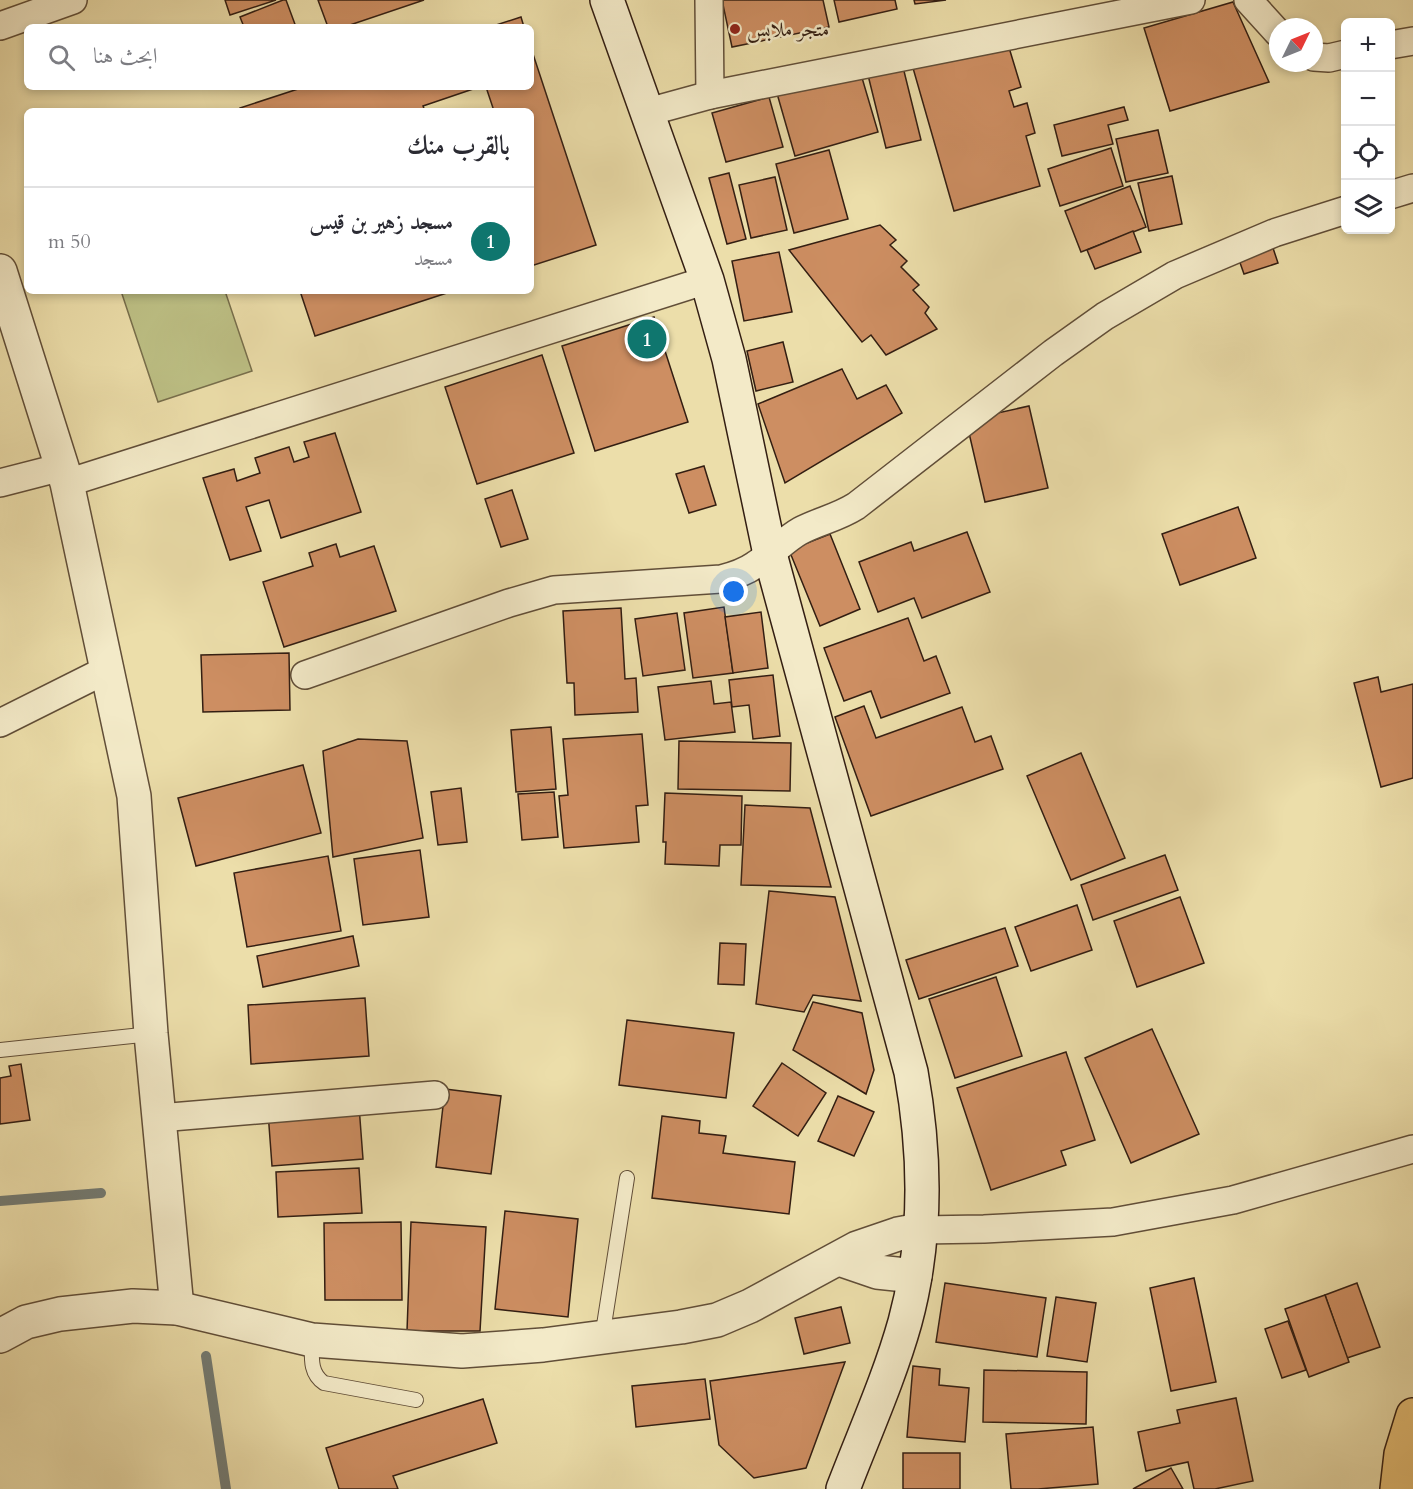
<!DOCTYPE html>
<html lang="ar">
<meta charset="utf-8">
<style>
body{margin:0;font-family:Cardo,Amiri,serif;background:#f2f2f3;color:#2b2b33;direction:rtl}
.controls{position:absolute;right:18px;top:18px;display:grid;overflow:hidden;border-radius:9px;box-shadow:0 3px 9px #0003}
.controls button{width:54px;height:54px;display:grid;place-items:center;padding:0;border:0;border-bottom:2px solid #e1e1e2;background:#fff;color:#2b2b33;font:30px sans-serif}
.compass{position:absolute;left:1269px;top:18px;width:54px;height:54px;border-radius:50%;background:#fff;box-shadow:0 3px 9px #0003;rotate:47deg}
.you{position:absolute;left:734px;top:592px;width:21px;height:21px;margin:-15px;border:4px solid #fff;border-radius:50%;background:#1a73e8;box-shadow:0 0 0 9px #1a73e833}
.badge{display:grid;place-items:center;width:39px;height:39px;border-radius:50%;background:#0f766e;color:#fff;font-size:20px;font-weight:700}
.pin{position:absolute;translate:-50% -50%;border:3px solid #fff;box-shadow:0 2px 6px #0006}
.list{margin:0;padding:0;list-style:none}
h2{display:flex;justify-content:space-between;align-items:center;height:78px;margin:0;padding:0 24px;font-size:26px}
h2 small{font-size:20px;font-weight:400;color:#7c7c81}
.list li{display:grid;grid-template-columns:39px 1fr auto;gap:18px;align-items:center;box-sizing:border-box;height:108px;padding:0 24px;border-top:2px solid #e1e1e2}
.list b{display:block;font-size:22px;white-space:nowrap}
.list p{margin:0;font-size:20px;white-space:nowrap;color:#7c7c81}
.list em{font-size:20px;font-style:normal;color:#7c7c81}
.icon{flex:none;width:33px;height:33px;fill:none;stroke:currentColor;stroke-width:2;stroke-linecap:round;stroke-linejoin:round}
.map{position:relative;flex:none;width:1413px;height:1489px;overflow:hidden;direction:ltr}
.search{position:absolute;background:#fff;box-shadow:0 3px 9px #0003;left:24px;top:24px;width:510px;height:66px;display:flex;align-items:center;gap:15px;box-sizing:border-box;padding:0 21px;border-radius:9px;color:#7c7c81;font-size:22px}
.panel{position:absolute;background:#fff;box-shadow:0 3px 9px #0003;left:24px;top:108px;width:510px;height:186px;border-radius:9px;direction:rtl}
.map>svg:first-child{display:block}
.green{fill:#bdc085;stroke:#786f4c;stroke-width:1.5}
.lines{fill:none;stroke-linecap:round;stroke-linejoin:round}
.stream{stroke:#737b73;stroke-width:10}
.building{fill:#cd8e62;stroke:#331e12;stroke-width:1.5}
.service-casing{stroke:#614e38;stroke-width:16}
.minor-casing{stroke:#614e38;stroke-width:30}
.tertiary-casing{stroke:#614e38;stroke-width:36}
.secondary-casing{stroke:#331e12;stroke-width:36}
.primary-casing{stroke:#331e12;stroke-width:36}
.service{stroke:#f3eac8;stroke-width:14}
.minor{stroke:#f3eac8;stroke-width:27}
.tertiary{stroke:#f3eac8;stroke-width:33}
.secondary{stroke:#f3eac8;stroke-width:33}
.primary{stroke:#e6bf75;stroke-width:33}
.poi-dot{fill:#8f2418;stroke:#f3eac8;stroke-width:2}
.labels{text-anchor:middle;stroke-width:5;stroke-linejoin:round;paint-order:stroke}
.poi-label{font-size:20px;fill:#331e12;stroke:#f3eac8;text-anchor:start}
</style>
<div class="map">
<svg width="1413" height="1489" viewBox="0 0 1413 1489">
<rect width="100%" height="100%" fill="#ecdeaa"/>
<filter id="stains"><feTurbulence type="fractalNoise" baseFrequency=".00333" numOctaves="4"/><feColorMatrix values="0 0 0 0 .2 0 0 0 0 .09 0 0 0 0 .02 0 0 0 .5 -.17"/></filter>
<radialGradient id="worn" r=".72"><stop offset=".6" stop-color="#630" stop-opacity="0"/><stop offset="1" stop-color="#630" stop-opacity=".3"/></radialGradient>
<polygon class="green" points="121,291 225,291 252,371 158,402"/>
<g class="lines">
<g class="stream">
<polyline points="0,1201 101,1193"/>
<polyline points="206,1356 226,1489"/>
</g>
</g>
<g class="building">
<polygon points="225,0 276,0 230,15"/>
<polygon points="283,0 286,0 296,27 244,27 240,17"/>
<polygon points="318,0 424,0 344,27 328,27"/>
<polygon points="722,0 823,0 829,27 732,47"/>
<polygon points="834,0 895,0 897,9 839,22"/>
<polygon points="914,0 946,0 915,4"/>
<polygon points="1233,2 1269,82 1170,111 1144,28"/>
<polygon points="521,17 524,27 490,27"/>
<polygon points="1007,41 1021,87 1009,91 1014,107 1027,103 1035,133 1026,136 1040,186 954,211 913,68"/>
<polygon points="531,48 596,245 531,266 531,111 494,111 486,87 531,87"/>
<polygon points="902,63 921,140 886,148 867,71"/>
<polygon points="860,71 878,132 795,156 776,90"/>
<polygon points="304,87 479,87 423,106 425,111 241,111 240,108"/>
<polygon points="769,97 783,147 726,162 712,113"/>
<polygon points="1124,107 1128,120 1108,125 1113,144 1062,156 1054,125"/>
<polygon points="1158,130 1168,173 1126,182 1116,139"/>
<polygon points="1111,148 1123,186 1060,206 1048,169"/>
<polygon points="829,150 848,219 794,233 776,164"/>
<polygon points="729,173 746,239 727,244 709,178"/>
<polygon points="1172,176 1182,224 1149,231 1138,183"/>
<polygon points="775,177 787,230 751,238 739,185"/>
<polygon points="1130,186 1146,227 1081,252 1065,211"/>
<polygon points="880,225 896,240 890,245 907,261 901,267 919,285 913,290 929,307 925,313 937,329 886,355 871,335 862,342 789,250"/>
<polygon points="1133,231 1141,252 1095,269 1087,250"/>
<polygon points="1272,245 1278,263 1244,274 1238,257"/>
<polygon points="779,252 792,312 744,321 732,261"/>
<polygon points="300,291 453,291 315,336"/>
<polygon points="654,317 688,422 595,451 562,346"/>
<polygon points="783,342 793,382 756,391 747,351"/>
<polygon points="542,355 574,453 477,484 445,387"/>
<polygon points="842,369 857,399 886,385 902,413 785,483 758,404"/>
<polygon points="1029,406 1048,488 985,502 966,420"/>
<polygon points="335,433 361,512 281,538 269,500 246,507 261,551 230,560 203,478 234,469 237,481 260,473 255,458 289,447 294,462 309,457 304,442"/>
<polygon points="704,466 716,505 689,513 676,474"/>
<polygon points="512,490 528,539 501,547 485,499"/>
<polygon points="1238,507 1256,558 1180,585 1162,534"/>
<polygon points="967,532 990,592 922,618 914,598 878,612 859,562 911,542 914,551"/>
<polygon points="830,534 860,609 820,626 789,550"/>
<polygon points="336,544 340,557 374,546 396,611 284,647 263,582 313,566 309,553"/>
<polygon points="724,607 733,673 693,678 684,613"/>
<polygon points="621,608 625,679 636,678 638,712 575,715 574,683 567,683 563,611"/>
<polygon points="761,612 768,668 733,673 725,617"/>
<polygon points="677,613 685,670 643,676 635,619"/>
<polygon points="908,618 924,661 936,656 950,693 881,718 871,691 844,701 824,648"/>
<polygon points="289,653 290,710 203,712 201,655"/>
<polygon points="773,675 780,736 753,739 749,705 732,707 729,680"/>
<polygon points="1378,677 1381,692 1413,684 1413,778 1381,787 1354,683"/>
<polygon points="711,681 714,704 731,702 735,732 665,740 658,687"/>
<polygon points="864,706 876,738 962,707 975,742 991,736 1003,769 871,816 835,717"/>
<polygon points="551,727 556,789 516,792 511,730"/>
<polygon points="642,734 648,805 636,806 639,842 564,848 559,796 568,795 563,739"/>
<polygon points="358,739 407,741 423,838 333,857 323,751"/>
<polygon points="679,741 791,743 790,791 678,789"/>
<polygon points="1081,753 1125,858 1071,880 1027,776"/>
<polygon points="303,765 321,833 196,866 178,798"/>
<polygon points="461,788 467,842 438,845 431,792"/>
<polygon points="554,792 558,837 522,840 518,794"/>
<polygon points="665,793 742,796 741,845 720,845 719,866 665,864 666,842 663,842"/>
<polygon points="745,805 810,808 831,887 741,885"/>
<polygon points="420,850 429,917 363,925 354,859"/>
<polygon points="1165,855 1178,890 1093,920 1081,885"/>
<polygon points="328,856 341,931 247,947 234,873"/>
<polygon points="769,891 835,897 861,1001 813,995 804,1012 756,1004"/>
<polygon points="1180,897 1204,963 1137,987 1114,921"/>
<polygon points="1077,905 1092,950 1031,971 1015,927"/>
<polygon points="1005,928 1018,966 919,999 906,960"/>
<polygon points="353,936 359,966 263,987 257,956"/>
<polygon points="720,943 746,944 744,985 718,984"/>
<polygon points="996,977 1022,1056 955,1078 929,999"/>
<polygon points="365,998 369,1056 251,1064 248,1005"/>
<polygon points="813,1002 862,1013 874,1070 866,1094 793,1050"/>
<polygon points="627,1020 734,1033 726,1098 619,1085"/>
<polygon points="1152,1029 1199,1134 1131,1163 1085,1058"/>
<polygon points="1066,1052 1095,1140 1061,1151 1066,1165 991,1190 957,1088"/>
<polygon points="782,1063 826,1093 798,1136 753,1106"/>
<polygon points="21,1064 30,1120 0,1124 0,1078 11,1076 9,1066"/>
<polygon points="445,1089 501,1096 491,1174 436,1167"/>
<polygon points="838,1096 874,1112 854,1156 818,1141"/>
<polygon points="359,1106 363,1159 272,1166 268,1112"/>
<polygon points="662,1116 700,1121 699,1133 726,1136 723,1153 795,1162 789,1214 652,1198"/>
<polygon points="359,1168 362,1213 278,1217 276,1172"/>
<polygon points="505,1211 578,1219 568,1317 495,1309"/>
<polygon points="401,1222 402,1300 325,1300 324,1223"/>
<polygon points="411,1222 486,1227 480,1331 407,1331"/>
<polygon points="1194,1278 1216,1382 1171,1391 1150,1288"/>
<polygon points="945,1283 1046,1298 1037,1357 936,1342"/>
<polygon points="1357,1283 1380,1347 1347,1358 1325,1295"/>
<polygon points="1325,1295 1349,1362 1309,1377 1285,1309"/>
<polygon points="1056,1297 1096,1303 1087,1362 1047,1356"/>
<polygon points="841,1307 850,1343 804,1354 795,1318"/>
<polygon points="1288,1321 1306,1370 1282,1378 1265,1329"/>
<polygon points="845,1362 806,1468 754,1478 719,1445 710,1381"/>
<polygon points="913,1366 940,1369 939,1385 969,1388 965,1442 907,1437"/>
<polygon points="984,1370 1087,1372 1086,1424 983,1422"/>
<polygon points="705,1379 710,1419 636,1427 632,1386"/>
<polygon points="1236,1398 1253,1481 1215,1489 1194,1489 1188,1462 1146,1471 1138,1432 1180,1423 1177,1410"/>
<polygon points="483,1399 497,1443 393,1476 398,1489 339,1489 326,1448"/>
<polygon points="1093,1427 1098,1484 1038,1489 1011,1489 1006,1434"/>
<rect x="903" y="1453" width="57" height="36"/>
<polygon points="1171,1468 1183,1489 1133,1489"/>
</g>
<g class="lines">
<g class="service-casing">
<g id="service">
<polyline points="0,1050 151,1034"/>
<polyline points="602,1338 627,1178"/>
<path d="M 312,1340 C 312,1356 309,1373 324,1383 L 416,1400"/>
</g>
</g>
<g class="minor-casing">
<g id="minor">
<polyline points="709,0 710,95"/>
<polyline points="1248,0 1278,33"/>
<polyline points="0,26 73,0"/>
<polyline points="1390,45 1413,41"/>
<polyline points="1314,57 1329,58 1346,54"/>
<polyline points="648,112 710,95 1191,0"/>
<polyline points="1390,195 1413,188"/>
<polyline points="0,483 62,467"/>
<polyline points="67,483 707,280"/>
<path d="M 305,675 L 509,603 L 554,590 L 721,579 C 733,576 745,572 755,565 C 771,555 784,540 800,531 C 819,521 837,518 856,506 L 1053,353 L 1105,316 L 1175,275 L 1274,233 L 1346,210"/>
<polyline points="0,723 108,669"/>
<polyline points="159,1118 435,1095"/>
<polyline points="920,1230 984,1229 1113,1222 1233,1200 1413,1149"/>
</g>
</g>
<g class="tertiary-casing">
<g id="tertiary">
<polyline points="0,271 67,483 134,796 151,1034 177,1308"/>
<polyline points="839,1259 877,1272 915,1276"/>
<polyline points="0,1336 26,1322 60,1314 133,1306 177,1308 312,1340 462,1351 543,1345 681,1327 717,1320 750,1306 857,1248 898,1234 920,1230"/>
</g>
</g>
<g class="secondary-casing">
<path id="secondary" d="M 607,0 L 707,280 L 729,359 L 770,554 L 911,1072 C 926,1155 927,1241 905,1322 C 889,1379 864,1434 843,1489"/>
</g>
<g class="primary-casing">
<polyline id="primary" points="1397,1489 1401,1454 1413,1415"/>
</g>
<use href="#service" class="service"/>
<use href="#minor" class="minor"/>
<use href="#tertiary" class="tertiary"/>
<use href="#secondary" class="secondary"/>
<use href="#primary" class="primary"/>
</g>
<circle class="poi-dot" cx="735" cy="29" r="6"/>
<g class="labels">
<g class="poi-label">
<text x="747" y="36">متجر ملابس</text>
</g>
</g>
<rect width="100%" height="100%" filter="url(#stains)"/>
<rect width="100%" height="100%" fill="url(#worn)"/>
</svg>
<div class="controls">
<button>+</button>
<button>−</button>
<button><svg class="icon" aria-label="locate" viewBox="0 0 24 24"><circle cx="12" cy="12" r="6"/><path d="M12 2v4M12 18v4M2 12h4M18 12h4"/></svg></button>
<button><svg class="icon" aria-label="layers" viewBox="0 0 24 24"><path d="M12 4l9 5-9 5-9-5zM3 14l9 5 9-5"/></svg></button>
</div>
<svg class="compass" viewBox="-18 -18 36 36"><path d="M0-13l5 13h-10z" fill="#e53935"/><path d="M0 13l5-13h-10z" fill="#7c7c81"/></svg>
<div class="you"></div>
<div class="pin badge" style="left:647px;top:339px">1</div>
<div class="search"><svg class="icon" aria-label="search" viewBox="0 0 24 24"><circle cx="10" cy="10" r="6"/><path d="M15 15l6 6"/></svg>ابحث هنا</div>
<section class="panel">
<h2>بالقرب منك<small></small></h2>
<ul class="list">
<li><span class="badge">1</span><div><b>مسجد زهير بن قيس</b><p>مسجد</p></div><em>50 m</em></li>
</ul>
</section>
</div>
